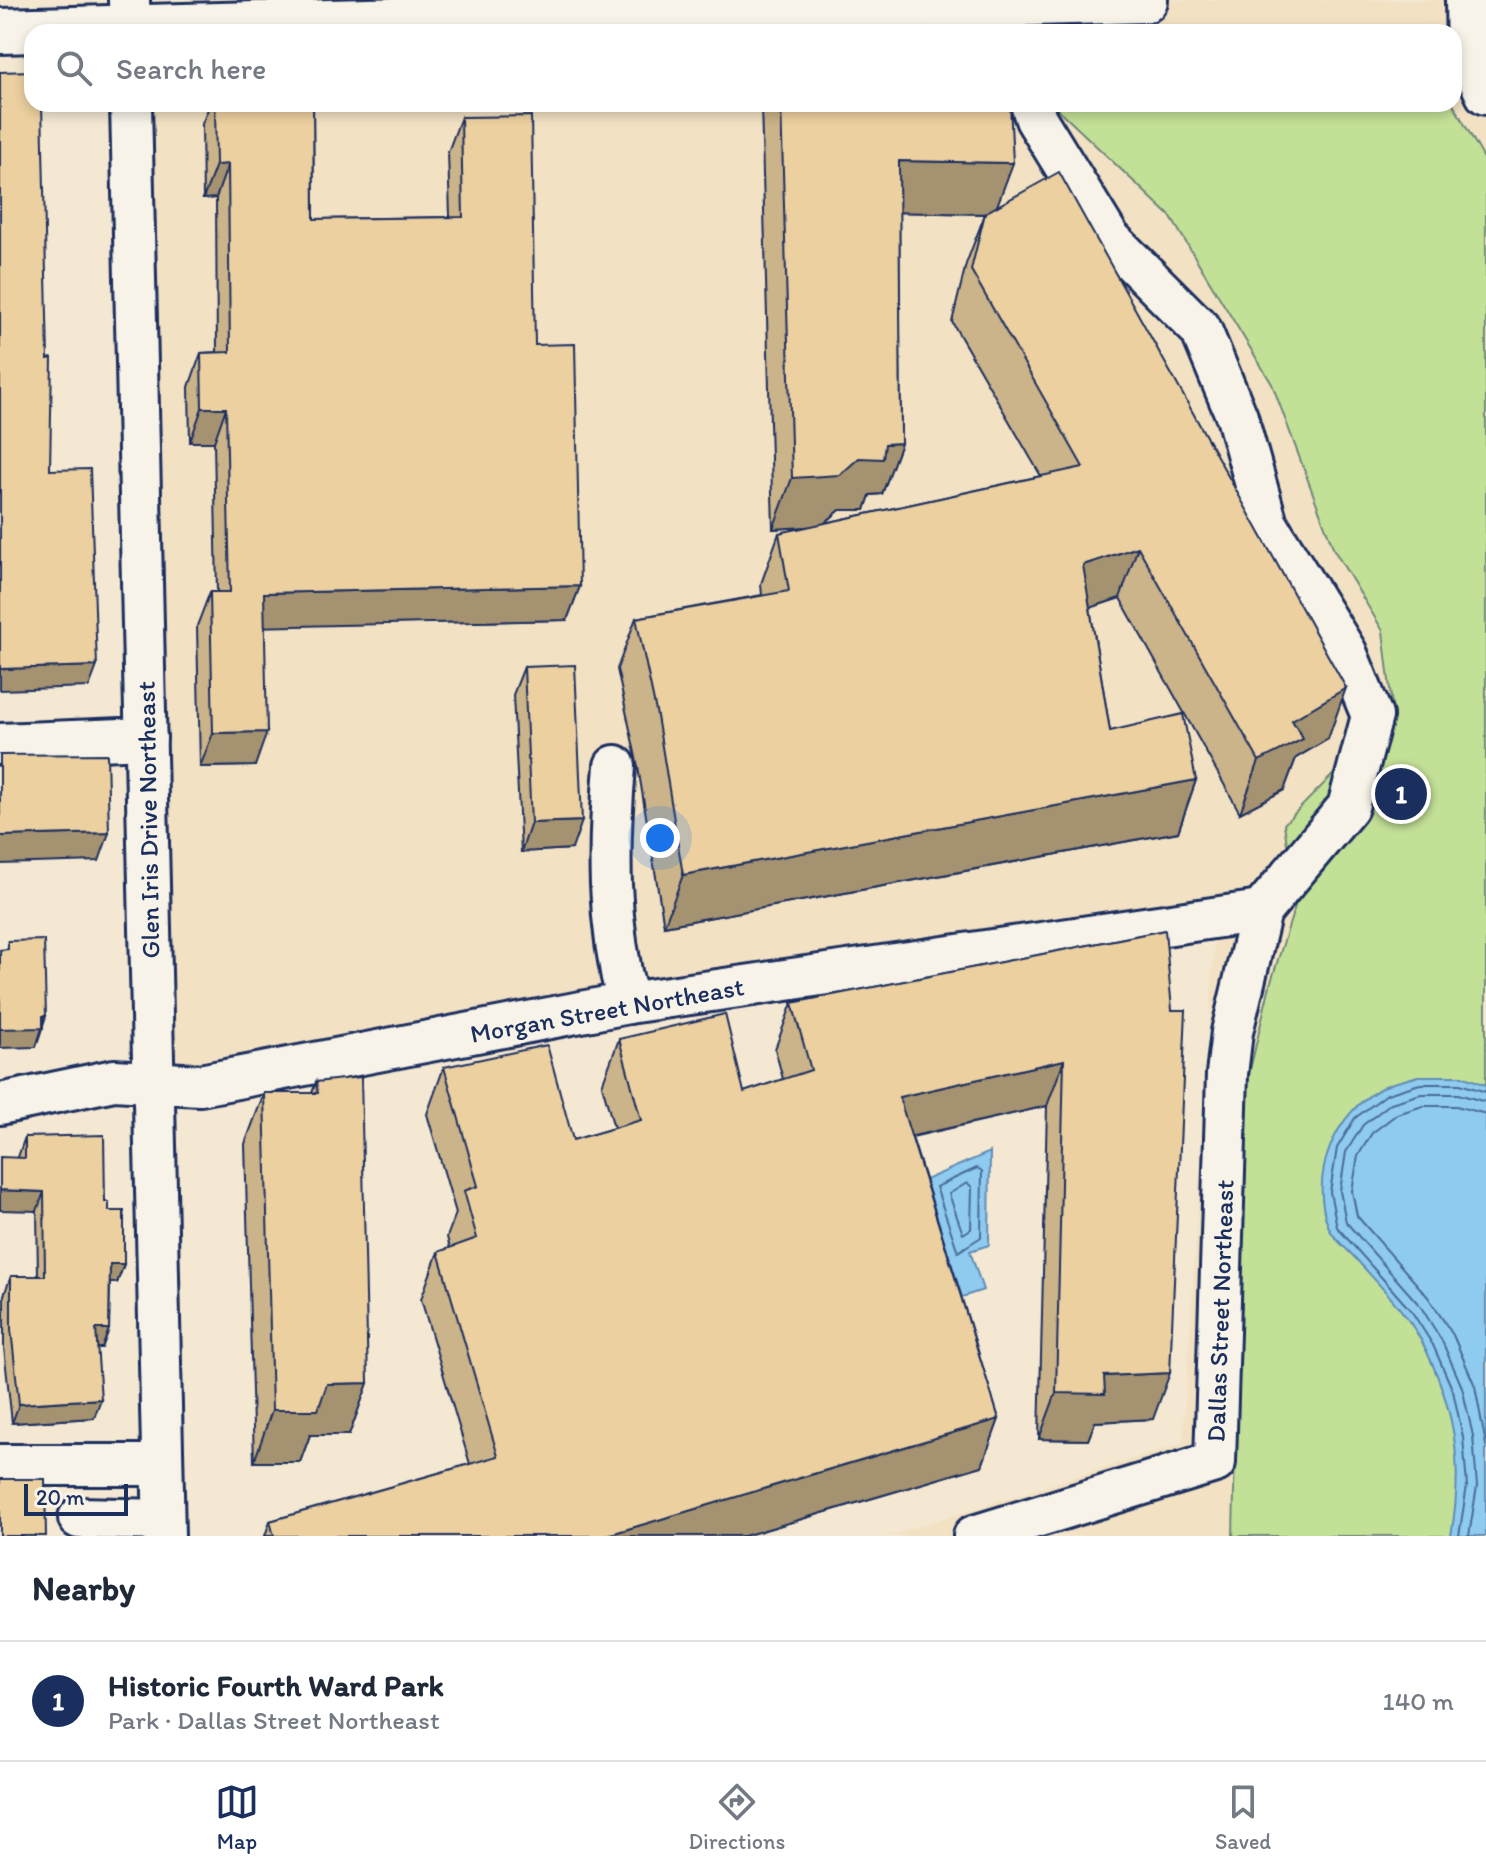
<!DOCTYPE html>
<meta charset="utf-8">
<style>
body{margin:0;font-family:Itim,sans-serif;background:#f6f6f7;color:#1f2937}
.scale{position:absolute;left:24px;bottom:20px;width:104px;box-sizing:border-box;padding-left:8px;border:4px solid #1b2f5e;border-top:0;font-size:22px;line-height:28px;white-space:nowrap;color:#1b2f5e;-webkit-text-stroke:6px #f7f3e8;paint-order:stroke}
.you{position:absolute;left:660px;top:838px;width:28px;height:28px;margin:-20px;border:6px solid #fff;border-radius:50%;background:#1a73e8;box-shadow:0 0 0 12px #1a73e833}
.badge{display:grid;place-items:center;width:52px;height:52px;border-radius:50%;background:#1b2f5e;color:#fff;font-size:26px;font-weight:700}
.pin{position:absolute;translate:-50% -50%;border:4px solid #fff;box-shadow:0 2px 8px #0006}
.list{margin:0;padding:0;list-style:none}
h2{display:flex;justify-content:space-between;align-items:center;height:104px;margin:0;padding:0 32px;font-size:34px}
h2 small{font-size:26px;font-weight:400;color:#747a83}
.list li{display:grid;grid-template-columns:52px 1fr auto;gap:24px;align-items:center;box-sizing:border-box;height:120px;padding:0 32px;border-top:2px solid #e0e1e3}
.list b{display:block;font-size:30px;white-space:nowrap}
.list p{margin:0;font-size:26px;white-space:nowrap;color:#747a83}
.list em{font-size:26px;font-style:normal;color:#747a83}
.icon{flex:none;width:44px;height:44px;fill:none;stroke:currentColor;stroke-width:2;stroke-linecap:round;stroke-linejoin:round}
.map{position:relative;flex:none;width:1486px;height:1536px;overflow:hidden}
.search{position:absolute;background:#fff;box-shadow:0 4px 12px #0003;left:24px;right:24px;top:24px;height:88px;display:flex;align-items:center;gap:20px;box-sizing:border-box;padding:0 28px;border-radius:24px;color:#747a83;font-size:30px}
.sheet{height:224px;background:#fff}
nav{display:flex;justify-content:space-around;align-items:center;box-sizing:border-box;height:112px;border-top:2px solid #e0e1e3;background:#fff;font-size:22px;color:#747a83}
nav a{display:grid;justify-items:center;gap:4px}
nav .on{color:#1b2f5e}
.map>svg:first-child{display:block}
.built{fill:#f2e1c3}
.green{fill:#c3e097;stroke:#6f887a;stroke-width:2}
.water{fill:#8fcaef;stroke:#618cb5;stroke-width:2}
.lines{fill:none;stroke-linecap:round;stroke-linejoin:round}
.shore{stroke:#496d98;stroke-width:2}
.minor-casing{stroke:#1b2f5e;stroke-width:46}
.major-casing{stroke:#1b2f5e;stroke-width:50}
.minor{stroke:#f7f3e8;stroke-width:40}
.major{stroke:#f7f3e8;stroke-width:44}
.wall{fill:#cbb38a;stroke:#1b2f5e;stroke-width:2;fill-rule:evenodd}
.shaded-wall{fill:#a59270;stroke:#1b2f5e;stroke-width:2}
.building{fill:#ecd0a0;stroke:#1b2f5e;stroke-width:2}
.labels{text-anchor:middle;stroke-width:6;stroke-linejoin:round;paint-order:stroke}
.street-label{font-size:26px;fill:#1b2f5e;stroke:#f7f3e8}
</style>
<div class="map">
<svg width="1486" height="1536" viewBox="0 0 1486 1536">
<rect width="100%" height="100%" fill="#f4e8d2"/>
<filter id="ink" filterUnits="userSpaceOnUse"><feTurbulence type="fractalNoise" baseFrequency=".0125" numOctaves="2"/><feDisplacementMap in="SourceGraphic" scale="16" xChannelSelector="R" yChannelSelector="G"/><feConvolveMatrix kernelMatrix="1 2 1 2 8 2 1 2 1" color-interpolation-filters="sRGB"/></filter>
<g filter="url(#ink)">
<polygon class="built" points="1171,0 1486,0 1486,1536 888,1536 1183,1443 1216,919 149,1078 115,104 1454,104 1454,32 112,32"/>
<polygon class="green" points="1052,104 1453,104 1486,162 1486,1536 1233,1536 1243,1100 1270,985 1296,903 1284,824 1393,714 1383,631 1334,550 1272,384 1170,216"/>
<g class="water">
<path d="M 1418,1076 L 1462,1076 L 1486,1085 L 1486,1536 L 1451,1536 C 1463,1468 1457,1416 1427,1352 C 1412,1318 1382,1288 1357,1260 C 1349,1250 1334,1240 1329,1228 C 1308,1176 1334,1113 1383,1087 C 1393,1082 1407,1080 1418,1076 Z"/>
<polygon points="990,1152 989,1245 970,1251 983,1290 962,1297 925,1180"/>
</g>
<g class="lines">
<g class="shore">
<polyline points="1486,1114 1456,1106 1423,1106 1397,1114 1372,1133 1358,1156 1352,1191 1357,1216 1428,1297 1453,1335 1475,1386 1486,1445"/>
<polygon points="977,1168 982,1171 981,1237 958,1252 936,1187"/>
<polygon points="967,1183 972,1187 971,1229 963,1234 949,1194"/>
<polyline points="1459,1536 1467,1486 1463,1437 1453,1391 1433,1345 1412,1312 1337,1227 1330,1192 1337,1148 1355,1118 1387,1094 1420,1084 1460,1084 1486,1092"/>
<polyline points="1469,1536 1477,1486 1473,1436 1462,1387 1442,1341 1421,1307 1346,1222 1340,1191 1346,1152 1363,1125 1391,1103 1421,1094 1458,1094 1486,1102"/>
</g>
<g class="minor-casing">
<g id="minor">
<polyline points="129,0 130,32"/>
<polyline points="1466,0 1467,52 1486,94"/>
<polyline points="997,5 1007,32"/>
<polyline points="131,104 164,1536"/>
<polyline points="0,744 146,738"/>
<path d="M 615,766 C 608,848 607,922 628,1003"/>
<polyline points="0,1104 114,1080 200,1085 628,1003 1261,911"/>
<polyline points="0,1465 162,1465"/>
<polyline points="79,1518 163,1520"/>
<polyline points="974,1536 1215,1462 1227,1074 1232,1032 1261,911 1348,807 1372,716 1346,652 1267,524 1237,417 1201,330 1109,238 1036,119 1031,104"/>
</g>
</g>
<g class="major-casing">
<polyline id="major" points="0,31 1145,0"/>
</g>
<use href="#minor" class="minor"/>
<use href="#major" class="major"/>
</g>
<g class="wall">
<polygon points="210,104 313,104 314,219 450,217 448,152 461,117 535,345 580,586 567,620 265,626 255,766 200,767 197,626 210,592 217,592 214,442 190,442 189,387 201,353 217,352 216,198 203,199 202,124"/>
<path d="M 761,104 L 1010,104 L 997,206 L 1328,739 L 1296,758 L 1284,790 L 1240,813 L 1120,598 L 1090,608 L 1110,731 L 1196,780 L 1178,832 L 664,926 L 638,767 L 617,669 L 636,618 L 762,595 L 761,584 L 779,533 L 807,527 L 773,529 ZM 899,212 L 985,214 L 966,264 L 952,322 L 1041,476 L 825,523 L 840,510 L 865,510 L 870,495 L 882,494 L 901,443 Z"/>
<polygon points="524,667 572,849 521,852 513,695"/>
<polygon points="1165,930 1153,1419 1095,1422 1088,1440 1039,1439 1047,1106 912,1137 999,1419 982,1466 744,1536 265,1536 270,1521 470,1464 421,1299 438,1252 450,1248 447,1237 456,1213 427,1114 444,1067 573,1140 614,1128 602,1085 619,1039 744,1092 783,1079 775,1049 792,1003"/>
<polygon points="316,1082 368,1383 349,1435 310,1435 300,1462 254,1462 245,1144 264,1093 312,1093"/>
<polygon points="25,1137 105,1202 109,1211 124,1264 117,1283 110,1283 109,1329 102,1348 97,1348 94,1418 12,1423 4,1348 4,1295 11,1276 38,1276 37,1211 18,1157"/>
</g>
<g class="shaded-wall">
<polygon points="899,161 1013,163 994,214 880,212"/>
<polygon points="228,164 216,198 203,199 216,165"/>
<polygon points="202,408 226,408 214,442 190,442"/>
<polygon points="901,443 882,494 870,495 865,510 840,510 821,526 773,529 792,478 859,458 885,444"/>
<polygon points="1138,547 1120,598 1065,616 1083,565"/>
<polygon points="580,586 567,620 252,627 264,593"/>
<polygon points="97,666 89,687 0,690 0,669"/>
<polygon points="1346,688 1328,739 1296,758 1284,790 1240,813 1259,761 1292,720"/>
<polygon points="267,732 255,766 200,767 213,733"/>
<polygon points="1196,780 1178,832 664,926 683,875"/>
<polygon points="582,821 572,849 521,852 531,823"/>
<polygon points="109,833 99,861 0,864 0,836"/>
<polygon points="43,1016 46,1016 36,1047 0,1048 0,1029"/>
<polygon points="1064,1060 1047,1106 882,1143 899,1097"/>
<polygon points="0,1190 44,1192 37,1211 0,1210"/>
<polygon points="110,1264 124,1264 117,1283 103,1283"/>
<polygon points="96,1329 109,1329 102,1348 89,1348"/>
<polygon points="1170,1373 1153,1419 1095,1422 1088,1440 1039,1439 1056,1393 1104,1376"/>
<polygon points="368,1383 349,1435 310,1435 300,1462 254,1462 272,1410 327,1384"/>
<polygon points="101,1399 94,1418 12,1423 19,1404"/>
<polygon points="999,1419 982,1466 744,1536 604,1536"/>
</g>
<g class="building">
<polygon points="861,29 862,32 822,32 822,30"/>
<polygon points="32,71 32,104 42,104 48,359 52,358 50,470 90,469 97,666 0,669 0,72"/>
<polygon points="215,104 313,104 314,219 463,217 461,117 531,116 535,345 575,344 580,586 264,593 267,732 213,733 210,592 230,592 226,408 202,408 201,353 230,352 228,164 216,165"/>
<polygon points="781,104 1010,104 1013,163 899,161 901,443 885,444 883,459 859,458 840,475 792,478"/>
<polygon points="1059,172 1346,688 1292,720 1303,739 1259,761 1138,547 1083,565 1110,731 1183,714 1196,780 683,875 657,716 636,618 789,591 779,533 1083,467 971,270 985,213"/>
<polygon points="575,665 582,821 531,823 524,667"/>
<polygon points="107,754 109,833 0,836 0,755"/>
<polygon points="1165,930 1172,1010 1186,1010 1170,1373 1104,1376 1105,1394 1056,1393 1064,1060 899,1097 999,1419 604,1536 274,1536 270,1521 498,1456 438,1252 477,1238 464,1191 478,1186 444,1067 547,1045 573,1140 641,1120 619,1039 725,1014 744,1092 811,1070 792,1003"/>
<polygon points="44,940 46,1016 43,1016 43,1028 0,1029 0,950 8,949 8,941"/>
<polygon points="361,1077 368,1383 327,1384 318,1410 272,1410 264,1093 318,1093 316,1082"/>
<polygon points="104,1135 105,1202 109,1202 109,1211 124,1211 124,1264 110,1264 109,1329 96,1329 101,1399 19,1404 11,1329 11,1276 45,1276 44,1192 0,1190 0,1157 25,1158 25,1137"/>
<polygon points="0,1479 45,1479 46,1536 0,1536"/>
</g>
</g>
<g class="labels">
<g class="street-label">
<text transform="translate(148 820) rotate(-91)" y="9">Glen Iris Drive Northeast</text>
<text transform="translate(607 1010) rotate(-10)" y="9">Morgan Street Northeast</text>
<text transform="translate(1220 1311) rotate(-88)" y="9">Dallas Street Northeast</text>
</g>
</g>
</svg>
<div class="scale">20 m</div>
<div class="you"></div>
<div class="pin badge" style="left:1401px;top:794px">1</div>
<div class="search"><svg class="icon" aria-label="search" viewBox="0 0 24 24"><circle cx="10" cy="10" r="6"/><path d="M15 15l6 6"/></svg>Search here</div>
</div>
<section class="sheet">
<h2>Nearby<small></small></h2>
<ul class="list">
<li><span class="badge">1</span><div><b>Historic Fourth Ward Park</b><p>Park · Dallas Street Northeast</p></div><em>140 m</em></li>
</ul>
</section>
<nav>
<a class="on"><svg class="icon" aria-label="map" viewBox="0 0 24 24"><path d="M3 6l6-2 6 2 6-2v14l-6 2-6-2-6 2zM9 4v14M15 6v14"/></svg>Map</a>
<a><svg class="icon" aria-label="directions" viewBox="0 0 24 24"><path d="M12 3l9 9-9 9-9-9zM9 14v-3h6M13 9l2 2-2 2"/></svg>Directions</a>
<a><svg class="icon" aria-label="saved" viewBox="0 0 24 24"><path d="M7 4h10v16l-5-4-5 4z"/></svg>Saved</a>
</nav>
